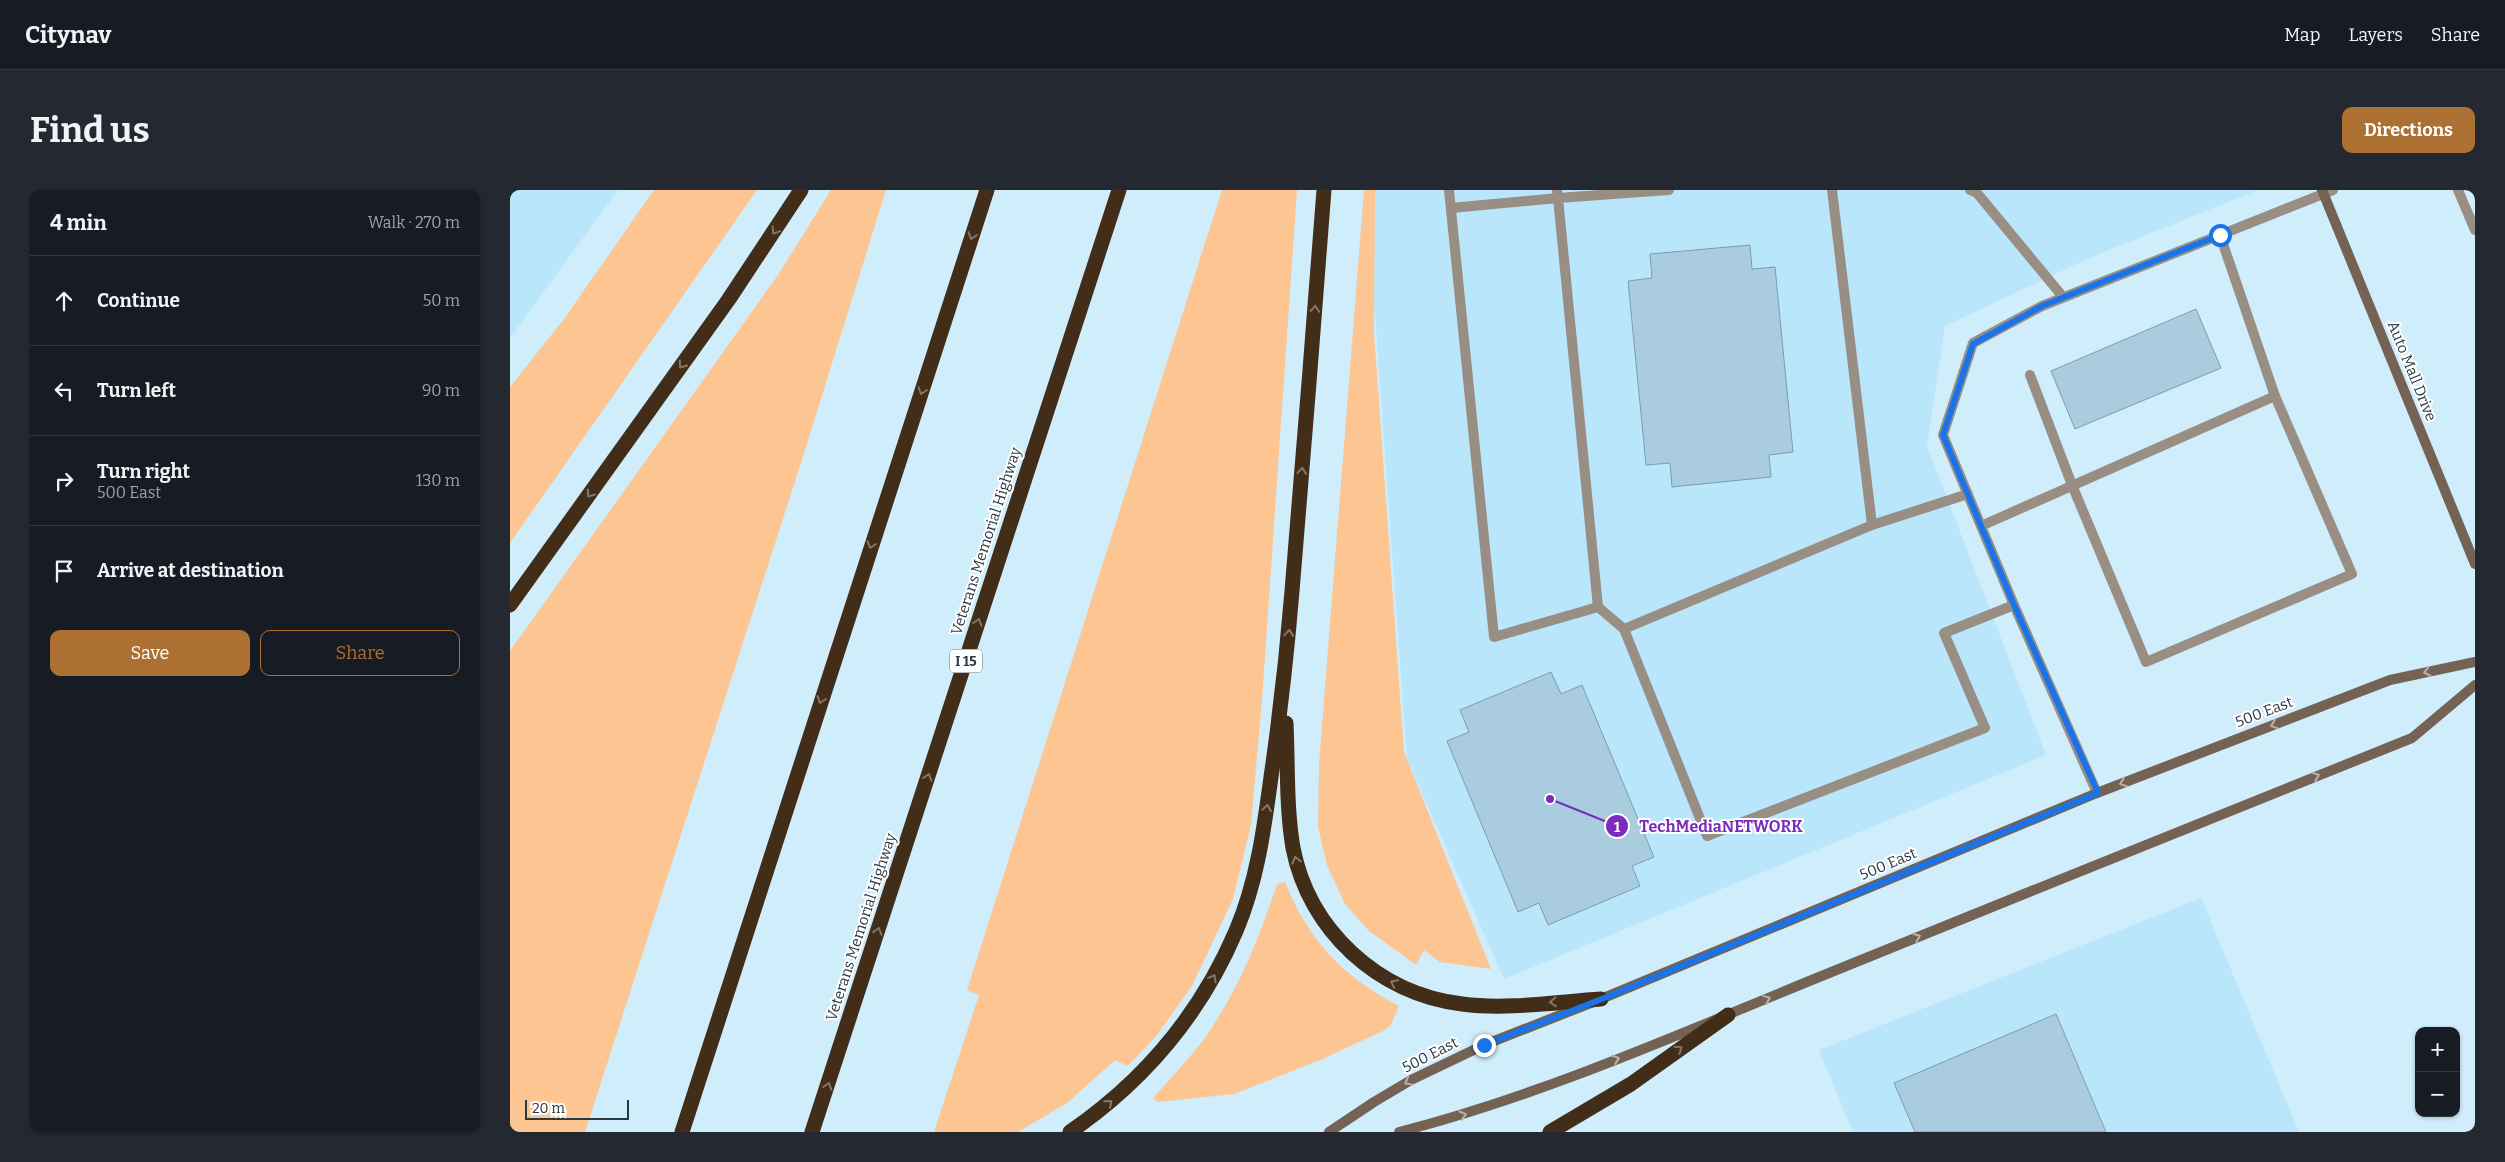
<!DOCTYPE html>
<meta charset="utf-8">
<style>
body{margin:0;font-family:Bitter,serif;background:#242831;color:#f1f3f6}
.controls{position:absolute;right:15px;bottom:15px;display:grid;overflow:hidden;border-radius:10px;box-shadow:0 1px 4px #0004}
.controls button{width:45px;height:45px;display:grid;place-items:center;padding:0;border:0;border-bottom:1px solid #363941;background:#171b24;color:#f1f3f6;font:25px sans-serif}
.scale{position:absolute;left:15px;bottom:12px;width:104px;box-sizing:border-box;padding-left:5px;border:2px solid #2a383f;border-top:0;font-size:14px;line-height:18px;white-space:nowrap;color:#2a383f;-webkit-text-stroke:4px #fff;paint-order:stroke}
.stop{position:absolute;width:15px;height:15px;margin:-11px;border:4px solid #1a73e8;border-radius:50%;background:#fff}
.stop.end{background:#1a73e8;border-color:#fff;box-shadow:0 1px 5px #0008}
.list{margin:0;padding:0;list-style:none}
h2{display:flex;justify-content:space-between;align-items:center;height:65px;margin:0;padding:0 20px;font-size:21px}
h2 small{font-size:16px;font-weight:400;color:#9ea1a6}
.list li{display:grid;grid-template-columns:32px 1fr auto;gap:15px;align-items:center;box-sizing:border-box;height:90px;padding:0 20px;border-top:1px solid #363941}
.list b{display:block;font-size:19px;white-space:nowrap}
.list p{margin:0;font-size:16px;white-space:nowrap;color:#9ea1a6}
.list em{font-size:16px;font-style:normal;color:#9ea1a6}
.actions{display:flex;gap:10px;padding:15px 20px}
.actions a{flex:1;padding:11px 0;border:1px solid #ac7032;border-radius:10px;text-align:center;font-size:18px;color:#ac7032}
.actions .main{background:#ac7032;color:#fff}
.icon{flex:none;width:28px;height:28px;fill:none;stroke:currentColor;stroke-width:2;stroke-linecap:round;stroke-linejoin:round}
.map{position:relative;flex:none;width:1965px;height:942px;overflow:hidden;border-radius:10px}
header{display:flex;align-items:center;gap:30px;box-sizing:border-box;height:70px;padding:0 25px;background:#171b24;border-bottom:1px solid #363941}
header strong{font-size:24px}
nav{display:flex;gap:28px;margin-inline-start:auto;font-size:18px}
.intro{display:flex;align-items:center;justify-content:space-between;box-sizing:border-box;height:120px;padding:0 30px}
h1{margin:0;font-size:35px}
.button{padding:12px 22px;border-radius:10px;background:#ac7032;color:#fff;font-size:18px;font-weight:700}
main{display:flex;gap:30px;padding:0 30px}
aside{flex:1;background:#171b24;border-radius:10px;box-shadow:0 1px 4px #0004}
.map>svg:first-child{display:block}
.built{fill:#b9e6fb}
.green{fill:#fdc592}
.building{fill:#a9ccde;stroke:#7b9dae}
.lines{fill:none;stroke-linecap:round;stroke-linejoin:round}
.lane{stroke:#998e84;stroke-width:10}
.secondary{stroke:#746355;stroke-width:10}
.highway{stroke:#422d19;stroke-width:15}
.oneway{stroke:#84766a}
.oneway2{stroke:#bab1aa}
.route{stroke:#1a73e8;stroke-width:6}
.labels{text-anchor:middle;stroke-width:4;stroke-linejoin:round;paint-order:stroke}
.shield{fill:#fff;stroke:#6a7479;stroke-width:1}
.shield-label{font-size:14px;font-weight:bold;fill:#2a383f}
.street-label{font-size:15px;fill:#2a383f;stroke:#fff}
.leader{fill:none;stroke:#7b2cbf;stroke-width:2}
.callout-dot{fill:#7b2cbf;stroke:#fff;stroke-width:2}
.mark-label{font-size:15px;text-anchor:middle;font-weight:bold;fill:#fff}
.callout-label{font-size:16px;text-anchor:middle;font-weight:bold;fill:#7b2cbf;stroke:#fff;stroke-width:4;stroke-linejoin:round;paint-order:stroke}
</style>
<header>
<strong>Citynav</strong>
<nav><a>Map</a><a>Layers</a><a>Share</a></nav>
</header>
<div class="intro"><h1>Find us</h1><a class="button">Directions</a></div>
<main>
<aside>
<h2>4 min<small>Walk · 270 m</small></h2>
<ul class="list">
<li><svg class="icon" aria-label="ahead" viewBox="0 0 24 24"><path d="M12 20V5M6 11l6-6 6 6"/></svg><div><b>Continue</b></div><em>50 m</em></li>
<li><svg class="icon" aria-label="left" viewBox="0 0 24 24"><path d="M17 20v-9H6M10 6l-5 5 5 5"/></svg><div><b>Turn left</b></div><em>90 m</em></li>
<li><svg class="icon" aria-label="right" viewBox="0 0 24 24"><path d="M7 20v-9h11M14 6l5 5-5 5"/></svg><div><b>Turn right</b><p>500 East</p></div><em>130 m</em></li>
<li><svg class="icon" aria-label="arrive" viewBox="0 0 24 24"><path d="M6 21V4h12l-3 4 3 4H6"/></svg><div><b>Arrive at destination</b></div></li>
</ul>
<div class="actions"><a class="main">Save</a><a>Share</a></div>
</aside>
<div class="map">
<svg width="1965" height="942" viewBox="0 0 1965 942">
<rect width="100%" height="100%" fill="#d0edfb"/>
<g class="built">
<polygon points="0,0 108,0 0,148"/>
<polygon points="856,0 1748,0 1577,69 1435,136 1417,256 1536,565 994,789 897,569"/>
<polygon points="1691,708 1789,942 1343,942 1309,860"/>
</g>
<g class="green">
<polygon points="144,0 247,0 0,353 0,197 54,129"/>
<polygon points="321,0 376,0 290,276 75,942 0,942 0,461 270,82"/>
<polygon points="712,0 787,0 752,510 741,635 723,709 682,796 647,845 618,876 605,870 557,913 508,942 424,942 469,805 457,800"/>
<polygon points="854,0 865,0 864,142 894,562 981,779 930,772 914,760 906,775 859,741 835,714 817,675 808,637 809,574"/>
<path d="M 775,692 C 799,751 832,786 889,816 L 881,835 L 873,841 L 810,870 L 724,904 L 648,912 L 643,908 C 659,890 676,872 691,853 C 726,806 749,749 767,694 Z"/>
</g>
<g class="building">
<polygon points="1240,55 1242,79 1265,77 1283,262 1259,265 1261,287 1162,297 1160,273 1136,275 1118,91 1142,88 1140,64"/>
<polygon points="1686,119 1711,178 1565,239 1541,181"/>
<polygon points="1041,482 1051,504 1072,495 1144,667 1122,676 1130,696 1038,735 1029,713 1008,722 937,551 959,542 950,520"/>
<polygon points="1546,824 1596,942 1405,942 1384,893"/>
</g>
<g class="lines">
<g class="lane">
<polyline points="939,0 984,447 1088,417"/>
<polyline points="1159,0 1048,8 1088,417 1114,439 1197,646 1475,538 1434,443 1504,415"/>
<polyline points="1322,0 1362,335"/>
<polyline points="1460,0 1467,3 1553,107"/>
<polyline points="1948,0 1965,40"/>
<polyline points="941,18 1048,8 1047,0"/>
<polyline points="1520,185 1562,295 1636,472 1842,384 1765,206 1710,45"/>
<polyline points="1471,336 1765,206"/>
<polyline points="1114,439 1362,335 1458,304"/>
<polyline points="1587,603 1504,415 1433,245 1463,153 1532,116 1823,0"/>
</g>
<g class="secondary">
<polyline points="1812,0 1965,374"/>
<polyline points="819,942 864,912 901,890 974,855 1091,809 1587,603 1880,490 1965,472"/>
<path d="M 889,942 C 1037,904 1178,840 1319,783 C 1513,704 1708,626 1902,548 L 1965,495"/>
</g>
<g class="highway">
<polyline points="0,415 219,109 291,0"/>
<path d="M 776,533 C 778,574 776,617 783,658 C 799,740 868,804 952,814 C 997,820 1046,812 1091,809"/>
<polyline points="172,942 477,0"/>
<polyline points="302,942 609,0"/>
<path d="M 560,942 C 634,891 691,823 726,741 C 747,692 754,639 761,587 C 770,525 777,463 782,401 C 793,267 804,134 814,0"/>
<polyline points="1040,942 1121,894 1218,825"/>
</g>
</g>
<defs><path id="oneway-chevron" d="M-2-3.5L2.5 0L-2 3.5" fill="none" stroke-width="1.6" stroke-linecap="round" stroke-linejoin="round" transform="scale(1.25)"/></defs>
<g class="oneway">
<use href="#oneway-chevron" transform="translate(265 41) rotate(123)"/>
<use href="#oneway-chevron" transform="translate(462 46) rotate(108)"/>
<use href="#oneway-chevron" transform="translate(805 119) rotate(-86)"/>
<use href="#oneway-chevron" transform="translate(172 175) rotate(125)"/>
<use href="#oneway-chevron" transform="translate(412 201) rotate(108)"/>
<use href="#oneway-chevron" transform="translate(792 281) rotate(-85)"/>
<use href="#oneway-chevron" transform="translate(80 304) rotate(125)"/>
<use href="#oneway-chevron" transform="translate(361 355) rotate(108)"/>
<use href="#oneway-chevron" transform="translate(468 432) rotate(-72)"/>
<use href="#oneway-chevron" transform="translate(779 443) rotate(-85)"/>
<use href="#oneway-chevron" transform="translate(311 510) rotate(108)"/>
<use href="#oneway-chevron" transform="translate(418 587) rotate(-72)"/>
<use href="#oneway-chevron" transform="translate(757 618) rotate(-81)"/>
<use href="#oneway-chevron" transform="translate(786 670) rotate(-104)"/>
<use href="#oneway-chevron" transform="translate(368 741) rotate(-72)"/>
<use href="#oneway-chevron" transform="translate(703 788) rotate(-61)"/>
<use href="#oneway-chevron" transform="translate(884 793) rotate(-153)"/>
<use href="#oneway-chevron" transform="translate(1043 812) rotate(176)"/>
<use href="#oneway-chevron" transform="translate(1169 859) rotate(-35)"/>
<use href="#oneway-chevron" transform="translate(318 896) rotate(-72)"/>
<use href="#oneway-chevron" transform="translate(599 913) rotate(-41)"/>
</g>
<g class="oneway2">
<use href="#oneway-chevron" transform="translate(1917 482) rotate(168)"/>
<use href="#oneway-chevron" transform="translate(1764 535) rotate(159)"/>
<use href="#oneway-chevron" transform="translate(1806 586) rotate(-22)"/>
<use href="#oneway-chevron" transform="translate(1613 593) rotate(159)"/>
<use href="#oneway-chevron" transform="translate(1407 747) rotate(-22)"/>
<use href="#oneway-chevron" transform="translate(1257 809) rotate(-22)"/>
<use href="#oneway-chevron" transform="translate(1106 869) rotate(-21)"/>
<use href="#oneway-chevron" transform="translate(898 892) rotate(151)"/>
<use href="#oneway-chevron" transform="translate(953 925) rotate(-16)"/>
</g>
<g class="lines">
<polyline class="route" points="974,855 1092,809 1588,603 1504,415 1433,245 1463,154 1532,116 1710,45"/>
</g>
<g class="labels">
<rect class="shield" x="440" y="459.5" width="32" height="23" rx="4"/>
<g class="shield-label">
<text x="456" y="476">I 15</text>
</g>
<g class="street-label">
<text transform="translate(1902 181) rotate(68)" y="5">Auto Mall Drive</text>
<text transform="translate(476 351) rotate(-72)" y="5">Veterans Memorial Highway</text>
<text transform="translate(1754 522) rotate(-21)" y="5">500 East</text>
<text transform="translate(1378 674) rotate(-23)" y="5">500 East</text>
<text transform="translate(351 737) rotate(-72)" y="5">Veterans Memorial Highway</text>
<text transform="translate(920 865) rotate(-27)" y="5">500 East</text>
</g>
</g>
<path class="leader" d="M1040 609L1107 636"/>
<g class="callout-dot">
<circle cx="1040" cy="609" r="5"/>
<circle cx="1107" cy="636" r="12"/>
</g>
<g class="mark-label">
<text x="1107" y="642">1</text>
</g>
<g class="callout-label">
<text x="1211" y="642">TechMediaNETWORK</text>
</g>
</svg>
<div class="controls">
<button>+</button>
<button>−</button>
</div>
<div class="scale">20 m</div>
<div class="stop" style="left:1710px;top:45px"></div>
<div class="stop end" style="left:974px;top:855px"></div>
</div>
</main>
